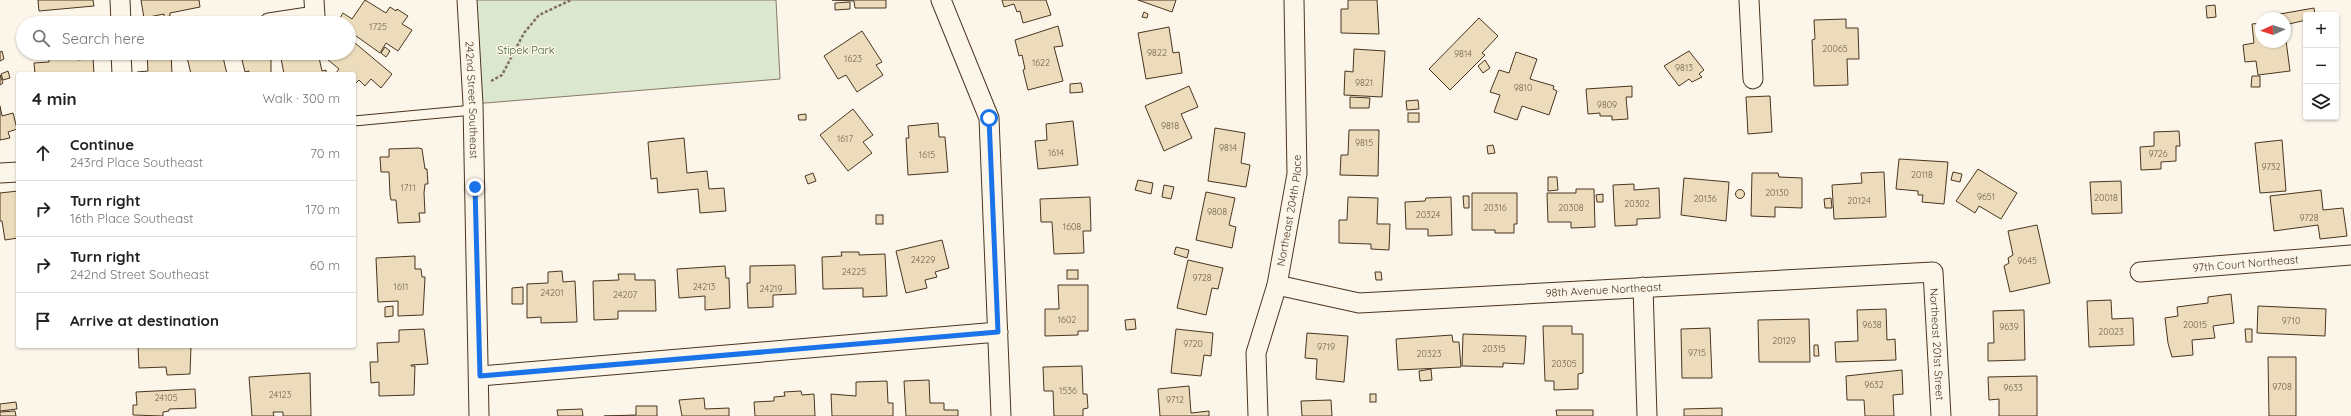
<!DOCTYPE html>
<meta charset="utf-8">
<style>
body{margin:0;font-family:Quicksand,sans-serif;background:#f2f2f2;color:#222}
.controls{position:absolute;right:12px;top:12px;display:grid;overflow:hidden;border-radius:4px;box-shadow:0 1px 3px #0004}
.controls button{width:36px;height:36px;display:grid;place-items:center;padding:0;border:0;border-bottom:1px solid #e0e0e0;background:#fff;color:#222;font:20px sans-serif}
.compass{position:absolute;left:2255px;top:12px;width:36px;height:36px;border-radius:50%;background:#fff;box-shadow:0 1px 3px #0004;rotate:267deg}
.stop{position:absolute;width:12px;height:12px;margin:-9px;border:3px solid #1a73e8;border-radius:50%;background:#fff}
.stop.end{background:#1a73e8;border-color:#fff;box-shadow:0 1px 4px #0008}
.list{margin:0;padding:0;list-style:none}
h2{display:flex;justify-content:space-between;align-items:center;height:52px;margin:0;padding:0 16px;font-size:17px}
h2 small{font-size:13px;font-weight:400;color:#767676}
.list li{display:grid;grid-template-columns:26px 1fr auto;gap:12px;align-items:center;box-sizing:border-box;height:56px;padding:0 16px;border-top:1px solid #e0e0e0}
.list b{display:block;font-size:15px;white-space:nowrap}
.list p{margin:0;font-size:13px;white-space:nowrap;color:#767676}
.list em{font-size:13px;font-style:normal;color:#767676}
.icon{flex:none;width:22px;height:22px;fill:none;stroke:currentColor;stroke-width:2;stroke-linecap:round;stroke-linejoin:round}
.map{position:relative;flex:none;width:2351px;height:416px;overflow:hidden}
.search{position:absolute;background:#fff;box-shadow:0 1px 3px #0004;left:16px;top:16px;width:340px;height:44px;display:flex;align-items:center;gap:10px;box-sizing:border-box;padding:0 14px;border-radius:22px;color:#767676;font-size:15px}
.panel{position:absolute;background:#fff;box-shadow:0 1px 3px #0004;left:16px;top:72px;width:340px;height:276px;border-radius:4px}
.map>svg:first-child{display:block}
.green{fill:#dce7d0;stroke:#887966}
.building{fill:#ecdcbc;stroke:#4a3520}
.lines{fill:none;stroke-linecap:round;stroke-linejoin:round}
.service-casing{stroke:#4a3520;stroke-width:11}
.minor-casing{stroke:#4a3520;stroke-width:21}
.path{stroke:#7f6f5c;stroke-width:2.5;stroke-dasharray:3 2;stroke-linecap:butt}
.service{stroke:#fbf6e9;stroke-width:9}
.minor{stroke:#fbf6e9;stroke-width:19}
.route{stroke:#1a73e8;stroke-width:5}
.labels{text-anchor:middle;stroke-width:3;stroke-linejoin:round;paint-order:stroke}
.number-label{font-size:9px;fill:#725f47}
.park-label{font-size:11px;fill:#436837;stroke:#fbf6e9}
.street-label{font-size:11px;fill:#4a3520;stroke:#fbf6e9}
</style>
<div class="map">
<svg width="2351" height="416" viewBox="0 0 2351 416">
<rect width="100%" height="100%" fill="#fbf6e9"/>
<polygon class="green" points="470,0 776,0 780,79 473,104"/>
<g class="building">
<polygon points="38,0 93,0 94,6 39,11"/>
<polygon points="141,0 199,0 200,7 170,13 170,16 164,17 164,14 144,18"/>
<polygon points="365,0 386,13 390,7 396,11 397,9 408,16 402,24 412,30 398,51 386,43 380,53 349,31 349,23 337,23 343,13 352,19"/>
<polygon points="832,0 886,0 886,8 855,8 854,1"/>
<polygon points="1002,0 1046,0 1051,15 1023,23 1020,11 1017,12 1014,4 1004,7"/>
<polygon points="1138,0 1176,0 1172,12"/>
<polygon points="1348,0 1377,0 1379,34 1341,33 1341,9 1348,9"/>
<polygon points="850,2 850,9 835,10 835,3"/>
<polygon points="2215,5 2216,17 2207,18 2206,6"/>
<polygon points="2314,8 2315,15 2306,15 2306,20 2285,25 2285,18 2281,18 2280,14"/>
<polygon points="1144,12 1148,14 1147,18 1142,17"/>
<polygon points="1479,18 1498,36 1482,53 1485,55 1450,90 1429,69"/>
<polygon points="43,19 43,23 31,23 31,20"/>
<rect x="62" y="19" width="31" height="4"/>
<polygon points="1846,19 1846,28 1858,28 1859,59 1847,59 1848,85 1814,86 1812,40 1815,39 1814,20"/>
<polygon points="2261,23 2261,42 2285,42 2285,33 2290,71 2258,75 2256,61 2245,62 2243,45 2254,43 2252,24"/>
<polygon points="1058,26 1063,46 1054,47 1063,81 1028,90 1023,70 1025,69 1022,55 1019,56 1015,40"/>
<polygon points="1169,27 1173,53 1179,52 1182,73 1146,79 1138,33"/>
<polygon points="862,31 882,62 876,65 883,75 857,92 846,75 838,79 824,56"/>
<polygon points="349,38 392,74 381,88 371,79 365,86 359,80 354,85 354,74 338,74 336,73 339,69 327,59 330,53 349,53"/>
<polygon points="385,47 390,51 386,57 381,53"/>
<polygon points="1354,49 1385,51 1382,97 1344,95 1345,71 1353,72"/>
<polygon points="2,51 4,59 0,61 0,52"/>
<polygon points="1689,51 1704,70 1699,74 1702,77 1692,82 1689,79 1679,86 1664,66"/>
<polygon points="1516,52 1537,59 1530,79 1554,86 1553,89 1557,91 1549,115 1522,106 1517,120 1494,112 1500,95 1490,92 1499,70 1509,73"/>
<polygon points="40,53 94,53 94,54 40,55"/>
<polygon points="147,53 171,53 172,74 137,74 137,72 148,71"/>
<polygon points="186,53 222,53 227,74 191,74"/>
<polygon points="245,53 266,53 267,58 271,57 271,74 249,74 249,71 245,72 242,60 246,59"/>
<polygon points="280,53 318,53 322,71 326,70 326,74 284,74"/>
<polygon points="78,57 78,60 93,58 94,74 35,74 34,63 49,62 49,59"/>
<polygon points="1485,60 1490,68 1483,73 1478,66"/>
<polygon points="8,71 10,78 3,80 1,74"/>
<polygon points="0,75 3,83 0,85"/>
<polygon points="2252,76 2260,76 2260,87 2251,87"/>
<polygon points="1081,83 1083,92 1070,93 1070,84"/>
<polygon points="1189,86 1198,107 1181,114 1192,138 1164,151 1145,106"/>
<polygon points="1632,86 1632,97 1626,97 1628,119 1612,120 1612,116 1600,116 1600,113 1588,114 1586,89"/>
<polygon points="1770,96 1772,132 1748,134 1746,97"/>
<polygon points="1350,97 1370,98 1369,108 1350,108"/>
<polygon points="1418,100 1419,109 1407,110 1406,101"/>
<polygon points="0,106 2,116 13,113 17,129 8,132 10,138 0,140"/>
<polygon points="853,109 873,135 863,142 872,153 848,171 820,135"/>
<rect x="1408" y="113" width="11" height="9"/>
<polygon points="806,114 806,120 799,120 798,115"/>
<polygon points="1073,121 1078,165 1038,169 1035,141 1047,140 1046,124"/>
<polygon points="938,123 939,137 945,137 948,172 908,175 906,138 909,138 908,126"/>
<polygon points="1215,128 1245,133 1241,163 1250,165 1246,187 1208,181"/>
<polygon points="1349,130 1379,130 1378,176 1340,175 1341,155 1348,155"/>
<polygon points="2179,131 2180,146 2176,146 2176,161 2161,162 2161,169 2141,170 2140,147 2154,146 2154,132"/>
<polygon points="684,138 687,173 707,171 709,189 724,188 726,211 700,213 698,189 658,193 657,178 651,179 648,142"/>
<polygon points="2282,140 2286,191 2260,193 2255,143"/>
<polygon points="1493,145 1495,153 1488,154 1487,146"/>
<polygon points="419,148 422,149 425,169 427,169 428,184 425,184 424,193 425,213 419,213 420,222 398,223 396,200 391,200 390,195 389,172 381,172 380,157 389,157 389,149"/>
<polygon points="1899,159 1948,162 1944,204 1922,202 1923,195 1918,195 1918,191 1896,189"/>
<polygon points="1978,169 2017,193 2001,219 1979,206 1975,213 1956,201"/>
<polygon points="1884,172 1886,217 1834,219 1832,185 1862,183 1861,173"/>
<polygon points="1953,172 1962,174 1960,182 1951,180"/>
<polygon points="813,173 816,181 808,184 805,176"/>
<polygon points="1752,173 1778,173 1779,177 1802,178 1802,208 1775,207 1775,217 1751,216"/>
<polygon points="1548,177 1557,177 1558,190 1548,191"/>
<polygon points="1684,178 1729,182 1726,221 1681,215"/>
<polygon points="1138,180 1153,183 1151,194 1135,190"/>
<polygon points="2121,181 2122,213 2092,214 2090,182"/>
<polygon points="1634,184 1634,190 1659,188 1660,218 1637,219 1637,225 1615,226 1613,185"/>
<polygon points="1164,185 1174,187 1171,199 1162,197"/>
<polygon points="1576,189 1594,189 1595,227 1571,228 1571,222 1548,222 1547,193 1576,193"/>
<circle cx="1740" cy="194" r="4.5"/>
<polygon points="2321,190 2323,210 2343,208 2347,236 2320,239 2318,225 2274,231 2270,196"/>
<polygon points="18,191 18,238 5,240 2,221 0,221 0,193"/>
<polygon points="1206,192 1235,198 1229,225 1236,227 1232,248 1196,240"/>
<polygon points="1472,193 1517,193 1517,224 1514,224 1514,233 1495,233 1495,230 1472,230"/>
<polygon points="1603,194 1603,202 1597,202 1596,195"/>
<polygon points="1463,196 1469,196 1469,208 1464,208"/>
<polygon points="1090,197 1091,231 1083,231 1084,253 1054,254 1052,222 1041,222 1040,199"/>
<polygon points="1348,197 1378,198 1377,224 1390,224 1389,250 1371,249 1371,244 1339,243 1339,220 1347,220"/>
<polygon points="1451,197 1452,235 1428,236 1428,229 1406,229 1405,202 1425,201 1426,198"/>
<polygon points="1831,198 1832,208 1825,208 1824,199"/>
<rect x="876" y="215" width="7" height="9"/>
<polygon points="2037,225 2050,283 2010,292 2004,266 2009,263 2008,258 2013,255 2008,231"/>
<polygon points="942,240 949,268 935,272 937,277 925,280 927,288 906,293 896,251"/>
<polygon points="1176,247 1189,250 1187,258 1174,254"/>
<polygon points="841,252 859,252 859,255 885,254 887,296 863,297 863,288 823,289 822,257 842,256"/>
<polygon points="415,256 415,269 421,269 422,277 425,277 423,315 398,316 398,301 378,302 376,258"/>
<polygon points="1188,260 1223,268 1218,289 1212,288 1206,315 1177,308"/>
<polygon points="795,265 796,294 773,295 773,307 748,308 747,283 750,283 750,266"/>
<polygon points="725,266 726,278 729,278 730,308 705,310 705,296 679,298 677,269"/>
<rect x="1067" y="270" width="11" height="9"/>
<polygon points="562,271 563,282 575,281 577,322 541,323 541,317 527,318 527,284 548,283 548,272"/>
<polygon points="1375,272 1381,272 1382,280 1376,280"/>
<polygon points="618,274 635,274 635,280 655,280 656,311 618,311 618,319 594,320 593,281 619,280"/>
<polygon points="1058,285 1088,285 1088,331 1078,331 1078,335 1045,336 1045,309 1059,309"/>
<polygon points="523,287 523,304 512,304 512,288"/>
<polygon points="2231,294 2234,323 2213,326 2215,338 2192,340 2193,355 2172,357 2168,343 2165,318 2178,316 2177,307 2208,303 2208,297"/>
<polygon points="2111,300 2112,319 2133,318 2134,345 2089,347 2087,301"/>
<polygon points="393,306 393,316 385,317 385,307"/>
<polygon points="2258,306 2326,309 2325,336 2257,333"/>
<polygon points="1886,309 1887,340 1895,339 1896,360 1836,362 1835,342 1858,341 1857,310"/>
<polygon points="2024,310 2025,360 1988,361 1988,343 1994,343 1993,311"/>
<polygon points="1135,319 1136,329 1126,330 1125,320"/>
<polygon points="1809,319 1810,362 1759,362 1758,320"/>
<polygon points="1543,326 1572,326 1572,334 1583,334 1583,373 1578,374 1578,389 1554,390 1554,381 1545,381"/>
<polygon points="1710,328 1712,378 1682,378 1681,329"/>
<polygon points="424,329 428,364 411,365 411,366 415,366 414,395 379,396 379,382 371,383 370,362 378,362 377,343 399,342 399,330"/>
<polygon points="1176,329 1213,333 1211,356 1204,355 1201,376 1171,373"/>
<polygon points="2245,329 2252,329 2252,342 2246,342"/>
<polygon points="1307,333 1348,336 1344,382 1316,379 1317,359 1305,358"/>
<polygon points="1463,334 1526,336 1524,364 1503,363 1503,367 1462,366"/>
<polygon points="1452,335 1453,342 1459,342 1461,367 1398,370 1396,339"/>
<polygon points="1814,345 1818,345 1819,356 1814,356"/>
<polygon points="138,346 191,346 190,374 167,375 166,367 139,368"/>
<polygon points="2268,357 2296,357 2296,416 2269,416"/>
<polygon points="1082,366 1083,394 1087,394 1088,408 1083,409 1083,416 1054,416 1053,391 1044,391 1043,367"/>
<polygon points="1431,369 1432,380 1420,381 1419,371"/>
<polygon points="1902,370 1903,394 1893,395 1894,416 1865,416 1864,400 1847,400 1846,376"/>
<polygon points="310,373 311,416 283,416 283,412 273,412 274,416 252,416 249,377"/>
<polygon points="2037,376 2037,416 1999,416 1999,399 1989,400 1988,377"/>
<polygon points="929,380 930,403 944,403 944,410 958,410 958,416 906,416 904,381"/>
<polygon points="887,381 888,403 893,403 893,416 832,416 831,394 856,396 856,382"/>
<polygon points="1189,386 1191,413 1209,411 1209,416 1160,416 1158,389"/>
<polygon points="195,389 196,408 169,409 169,411 163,412 163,416 133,415 133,405 137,405 136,392"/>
<polygon points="801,391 802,395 814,394 815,416 755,416 754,402 774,401 774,397 785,396 784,392"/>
<rect x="1370" y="394" width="6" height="8"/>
<polygon points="704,398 705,409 729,408 729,416 682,416 679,400"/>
<polygon points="1331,400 1332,416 1302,416 1301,401"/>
<polygon points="16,402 17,409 0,411 0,404"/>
<polygon points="636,406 657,406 657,416 604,416 636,415"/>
<polygon points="1722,408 1722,416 1684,416 1684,409"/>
<polygon points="582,409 583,416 558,416 557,410"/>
<polygon points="1556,410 1593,410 1593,416 1557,416"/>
<polygon points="15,411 16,416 0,416 0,412"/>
</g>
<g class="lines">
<g class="service-casing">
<polyline id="service" points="354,121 473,110"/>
</g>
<g class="minor-casing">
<g id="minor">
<polyline points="120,0 121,23"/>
<path id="s1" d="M 467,0 L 473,104 L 479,416"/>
<polyline points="941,0 989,118 1001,416"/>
<polyline points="1749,0 1753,79"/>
<polyline points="269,23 315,16 314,0"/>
<polyline points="121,53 122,74"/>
<polyline points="0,173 18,172"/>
<path id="s2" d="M 2140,272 L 2351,255"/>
<path id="s3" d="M 1277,285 L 1359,303 L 1933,272 L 1941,416"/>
<polyline points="1643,287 1647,416"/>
<polyline points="480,376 998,332"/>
<path id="s4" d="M 1258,416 L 1256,353 L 1277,285 L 1297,174 L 1294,0"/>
</g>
</g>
<polyline class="path" points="491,81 502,75 524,33 539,15 571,0"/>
<use href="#service" class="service"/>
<use href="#minor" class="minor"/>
</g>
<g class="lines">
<polyline class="route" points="475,187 480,376 998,332 989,118"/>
</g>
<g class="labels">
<g class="number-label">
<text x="378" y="30">1725</text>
<text x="1835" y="52">20065</text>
<text x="1157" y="56">9822</text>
<text x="1463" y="57">9814</text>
<text x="853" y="62">1623</text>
<text x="1041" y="66">1622</text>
<text x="1684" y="71">9813</text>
<text x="1364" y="86">9821</text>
<text x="1523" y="91">9810</text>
<text x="1607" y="108">9809</text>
<text x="1170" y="129">9818</text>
<text x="845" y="142">1617</text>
<text x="1364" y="146">9815</text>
<text x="1228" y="151">9814</text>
<text x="1056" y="156">1614</text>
<text x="2158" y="157">9726</text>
<text x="927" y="158">1615</text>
<text x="2271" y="170">9732</text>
<text x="1922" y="178">20118</text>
<text x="408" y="191">1711</text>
<text x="1777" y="196">20130</text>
<text x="1986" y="200">9651</text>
<text x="2106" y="201">20018</text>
<text x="1705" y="202">20136</text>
<text x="1859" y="204">20124</text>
<text x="1637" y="207">20302</text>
<text x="1495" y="211">20316</text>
<text x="1571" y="211">20308</text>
<text x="1217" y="215">9808</text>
<text x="1428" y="218">20324</text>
<text x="2309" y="221">9728</text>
<text x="1072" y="230">1608</text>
<text x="923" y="263">24229</text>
<text x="2027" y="264">9645</text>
<text x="854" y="275">24225</text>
<text x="1202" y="281">9728</text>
<text x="401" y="290">1611</text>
<text x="704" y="290">24213</text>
<text x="771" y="292">24219</text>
<text x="552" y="296">24201</text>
<text x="625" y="298">24207</text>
<text x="1067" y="323">1602</text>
<text x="2291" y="324">9710</text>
<text x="1872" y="328">9638</text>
<text x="2195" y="328">20015</text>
<text x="2009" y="330">9639</text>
<text x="2111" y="335">20023</text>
<text x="1784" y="344">20129</text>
<text x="1193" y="347">9720</text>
<text x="1326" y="350">9719</text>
<text x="1494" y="352">20315</text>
<text x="1697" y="356">9715</text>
<text x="1429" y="357">20323</text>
<text x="1564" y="367">20305</text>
<text x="1874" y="388">9632</text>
<text x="2282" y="390">9708</text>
<text x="2013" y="391">9633</text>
<text x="1068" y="394">1536</text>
<text x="280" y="398">24123</text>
<text x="166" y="401">24105</text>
<text x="1175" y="403">9712</text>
</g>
<g class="park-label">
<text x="526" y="54">Stipek Park</text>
</g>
<g class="street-label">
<text dy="4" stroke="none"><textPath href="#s1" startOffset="100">242nd Street Southeast</textPath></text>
<text dy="4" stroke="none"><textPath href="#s4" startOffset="210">Northeast 204th Place</textPath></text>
<text dy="4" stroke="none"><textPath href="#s2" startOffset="106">97th Court Northeast</textPath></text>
<text dy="4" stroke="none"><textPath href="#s3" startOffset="329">98th Avenue Northeast</textPath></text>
<text dy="4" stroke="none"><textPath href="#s3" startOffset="731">Northeast 201st Street</textPath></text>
</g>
</g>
</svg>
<div class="controls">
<button>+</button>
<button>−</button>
<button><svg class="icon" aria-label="layers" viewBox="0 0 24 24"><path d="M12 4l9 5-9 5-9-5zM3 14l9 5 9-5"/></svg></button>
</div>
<svg class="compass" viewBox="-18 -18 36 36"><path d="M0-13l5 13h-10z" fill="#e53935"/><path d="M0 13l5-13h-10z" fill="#767676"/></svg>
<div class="stop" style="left:989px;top:118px"></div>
<div class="stop end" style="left:475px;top:187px"></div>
<div class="search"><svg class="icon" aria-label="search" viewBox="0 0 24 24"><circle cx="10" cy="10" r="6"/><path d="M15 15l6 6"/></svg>Search here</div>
<section class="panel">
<h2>4 min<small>Walk · 300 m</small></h2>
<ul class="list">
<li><svg class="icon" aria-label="ahead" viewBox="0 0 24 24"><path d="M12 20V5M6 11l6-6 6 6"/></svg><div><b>Continue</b><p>243rd Place Southeast</p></div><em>70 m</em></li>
<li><svg class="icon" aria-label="right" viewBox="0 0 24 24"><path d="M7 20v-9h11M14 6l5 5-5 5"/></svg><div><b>Turn right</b><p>16th Place Southeast</p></div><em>170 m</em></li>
<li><svg class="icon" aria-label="right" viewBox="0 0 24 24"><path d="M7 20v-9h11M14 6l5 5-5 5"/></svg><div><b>Turn right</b><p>242nd Street Southeast</p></div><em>60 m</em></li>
<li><svg class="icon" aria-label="arrive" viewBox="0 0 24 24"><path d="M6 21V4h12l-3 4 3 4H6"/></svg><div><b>Arrive at destination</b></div></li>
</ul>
</section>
</div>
